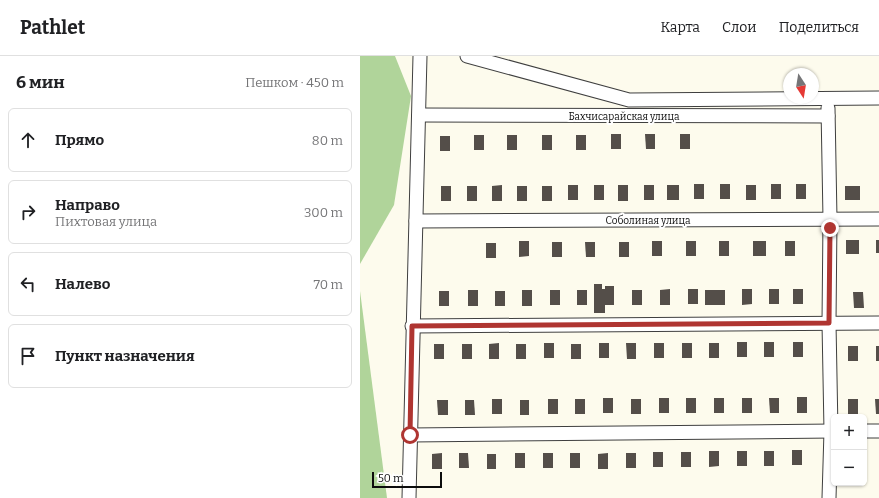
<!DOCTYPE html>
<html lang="ru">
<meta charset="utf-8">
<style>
body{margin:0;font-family:Bitter,serif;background:#f6f6f6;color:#202124}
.controls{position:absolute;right:12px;bottom:12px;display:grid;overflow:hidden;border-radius:6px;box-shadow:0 1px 3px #0004}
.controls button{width:36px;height:36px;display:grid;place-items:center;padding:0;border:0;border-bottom:1px solid #e0e0e0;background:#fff;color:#202124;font:20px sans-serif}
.compass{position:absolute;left:423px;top:12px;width:36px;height:36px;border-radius:50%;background:#fff;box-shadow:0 1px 3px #0004;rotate:168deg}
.scale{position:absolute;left:12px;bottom:10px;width:70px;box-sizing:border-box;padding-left:4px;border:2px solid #0c0c0c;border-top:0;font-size:11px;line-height:14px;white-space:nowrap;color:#0c0c0c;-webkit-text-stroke:3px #fff;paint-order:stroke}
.stop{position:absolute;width:12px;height:12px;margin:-9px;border:3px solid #af3531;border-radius:50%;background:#fff}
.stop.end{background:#af3531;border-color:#fff;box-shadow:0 1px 4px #0008}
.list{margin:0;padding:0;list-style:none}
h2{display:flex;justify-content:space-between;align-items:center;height:52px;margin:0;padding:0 16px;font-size:17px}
h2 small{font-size:13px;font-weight:400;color:#757577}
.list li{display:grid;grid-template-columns:26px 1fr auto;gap:12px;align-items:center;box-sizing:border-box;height:64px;margin:0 8px 8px;padding:0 8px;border:1px solid #e0e0e0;border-radius:6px}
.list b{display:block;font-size:15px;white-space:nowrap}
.list p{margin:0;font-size:13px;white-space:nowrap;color:#757577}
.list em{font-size:13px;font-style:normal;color:#757577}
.icon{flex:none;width:22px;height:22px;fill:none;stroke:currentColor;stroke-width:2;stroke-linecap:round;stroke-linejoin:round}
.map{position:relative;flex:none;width:519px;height:442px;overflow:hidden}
header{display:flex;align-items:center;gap:24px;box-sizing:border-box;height:56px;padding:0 20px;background:#fff;border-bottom:1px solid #e0e0e0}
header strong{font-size:19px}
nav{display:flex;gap:22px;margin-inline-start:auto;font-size:14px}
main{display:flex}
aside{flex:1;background:#fff}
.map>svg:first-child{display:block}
.forest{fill:#b0d49a}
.building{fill:#544e49}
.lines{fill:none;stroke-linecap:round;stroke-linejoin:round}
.minor-casing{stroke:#3f3f3f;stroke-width:15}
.minor{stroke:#fff;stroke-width:13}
.route{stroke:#af3531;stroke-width:5}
.labels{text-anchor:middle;stroke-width:4;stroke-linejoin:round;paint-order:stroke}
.street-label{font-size:10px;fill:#0c0c0c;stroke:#fff}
</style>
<header>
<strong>Pathlet</strong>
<nav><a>Карта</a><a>Слои</a><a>Поделиться</a></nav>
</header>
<main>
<aside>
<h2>6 мин<small>Пешком · 450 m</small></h2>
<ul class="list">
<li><svg class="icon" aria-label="ahead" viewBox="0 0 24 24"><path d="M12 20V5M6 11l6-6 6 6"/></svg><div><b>Прямо</b></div><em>80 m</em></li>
<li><svg class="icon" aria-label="right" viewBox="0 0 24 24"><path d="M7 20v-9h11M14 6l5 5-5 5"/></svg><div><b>Направо</b><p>Пихтовая улица</p></div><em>300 m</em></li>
<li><svg class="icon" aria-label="left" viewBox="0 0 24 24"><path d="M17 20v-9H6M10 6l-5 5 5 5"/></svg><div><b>Налево</b></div><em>70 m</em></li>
<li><svg class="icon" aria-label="arrive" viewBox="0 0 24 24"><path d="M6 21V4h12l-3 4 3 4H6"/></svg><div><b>Пункт назначения</b></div></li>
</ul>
</aside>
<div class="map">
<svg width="519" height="442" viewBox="0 0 519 442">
<rect width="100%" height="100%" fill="#fdfbed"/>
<g class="forest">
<polygon points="0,0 35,0 51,40 34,149 0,208"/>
<polygon points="0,235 27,442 0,442"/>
</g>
<g class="building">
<rect x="251" y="78" width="10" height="15"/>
<polygon points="285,78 295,78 295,93 286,93"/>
<rect x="320" y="78" width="10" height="15"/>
<rect x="114" y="79" width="10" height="15"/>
<rect x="147" y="79" width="10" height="15"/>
<rect x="182" y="79" width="10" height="15"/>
<rect x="216" y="79" width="10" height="15"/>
<rect x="80" y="80" width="10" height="15"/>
<rect x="334" y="128" width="10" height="15"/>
<rect x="360" y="128" width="10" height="15"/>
<rect x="411" y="128" width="10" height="15"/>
<rect x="436" y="128" width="10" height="15"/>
<polygon points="142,129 142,145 132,145 132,130"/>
<rect x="208" y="129" width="10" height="15"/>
<rect x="234" y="129" width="10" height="15"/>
<rect x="258" y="129" width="10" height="16"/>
<rect x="284" y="129" width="10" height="15"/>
<rect x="307" y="129" width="12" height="15"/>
<rect x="386" y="129" width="10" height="15"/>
<rect x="81" y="130" width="10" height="15"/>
<rect x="107" y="130" width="10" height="15"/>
<rect x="157" y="130" width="10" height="15"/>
<rect x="182" y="130" width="10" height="15"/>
<rect x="485" y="130" width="15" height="14"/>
<rect x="486" y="184" width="13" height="14"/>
<rect x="516" y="184" width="3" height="13"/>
<polygon points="159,185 169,185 169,200 159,201"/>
<rect x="292" y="185" width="10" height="15"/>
<rect x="326" y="185" width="10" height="15"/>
<rect x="359" y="185" width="10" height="15"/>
<rect x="393" y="185" width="13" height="15"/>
<rect x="425" y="185" width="10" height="15"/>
<rect x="192" y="186" width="10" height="15"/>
<polygon points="225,186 235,186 235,201 226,201"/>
<rect x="259" y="186" width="10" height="15"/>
<rect x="126" y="187" width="10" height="15"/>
<polygon points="234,228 242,228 242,233 245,233 245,230 254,230 254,249 245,249 245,257 234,257"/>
<polygon points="310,233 310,249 300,249 300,234"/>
<rect x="328" y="233" width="10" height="15"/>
<polygon points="382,233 392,233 392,248 382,249"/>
<rect x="409" y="233" width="10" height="15"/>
<rect x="433" y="233" width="10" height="15"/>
<rect x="108" y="234" width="10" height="16"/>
<rect x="162" y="234" width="10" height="16"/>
<rect x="190" y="234" width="10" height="15"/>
<rect x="217" y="234" width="10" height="15"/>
<rect x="272" y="234" width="10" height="15"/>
<rect x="345" y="234" width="20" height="15"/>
<rect x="79" y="235" width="10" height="15"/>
<rect x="135" y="235" width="10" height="15"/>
<polygon points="493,236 503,236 504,252 494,252"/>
<rect x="377" y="286" width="10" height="15"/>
<rect x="404" y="286" width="10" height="15"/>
<rect x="433" y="286" width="10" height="15"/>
<polygon points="139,287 139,303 129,303 129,288"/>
<rect x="184" y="287" width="10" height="15"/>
<rect x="239" y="287" width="10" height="15"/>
<polygon points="266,287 276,287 276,303 267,303"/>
<rect x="294" y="287" width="10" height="15"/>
<rect x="322" y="287" width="10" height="15"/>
<rect x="349" y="287" width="10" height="15"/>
<rect x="74" y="288" width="10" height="15"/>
<rect x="102" y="288" width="10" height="15"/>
<rect x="156" y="288" width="10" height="15"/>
<rect x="211" y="288" width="10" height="15"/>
<rect x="488" y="290" width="10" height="15"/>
<rect x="516" y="290" width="3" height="15"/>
<rect x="437" y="341" width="10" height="16"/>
<rect x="243" y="342" width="10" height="15"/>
<rect x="299" y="342" width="10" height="15"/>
<rect x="326" y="342" width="10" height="15"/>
<rect x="354" y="342" width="10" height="15"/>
<rect x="382" y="342" width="10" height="15"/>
<polygon points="409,342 419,342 419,357 410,357"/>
<rect x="132" y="343" width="10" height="15"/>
<rect x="188" y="343" width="10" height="15"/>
<rect x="215" y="343" width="10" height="15"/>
<rect x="271" y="343" width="10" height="15"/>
<rect x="488" y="343" width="10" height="15"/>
<polygon points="515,343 519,343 519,358 516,358"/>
<polygon points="77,344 88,344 88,359 78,359"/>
<polygon points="105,344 114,344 115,359 105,359"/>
<rect x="160" y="344" width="9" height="15"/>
<rect x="432" y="394" width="10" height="15"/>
<polygon points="349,395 359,395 359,410 349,411"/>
<rect x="377" y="395" width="10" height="15"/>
<rect x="404" y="395" width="10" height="15"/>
<rect x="293" y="396" width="10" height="15"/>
<rect x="321" y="396" width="10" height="15"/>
<polygon points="82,397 82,413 72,413 72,398"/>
<polygon points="99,397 108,397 109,412 99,412"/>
<rect x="155" y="397" width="10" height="15"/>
<rect x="183" y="397" width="10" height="15"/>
<rect x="210" y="397" width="10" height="15"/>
<polygon points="248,397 248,413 238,413 238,398"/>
<rect x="266" y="397" width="10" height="15"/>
<rect x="127" y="398" width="9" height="15"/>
</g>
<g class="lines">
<g class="minor-casing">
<g id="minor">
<polyline points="107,0 269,44 519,42"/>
<polyline points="468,52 470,163 469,267 471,375 469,442"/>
<polyline points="59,59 468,60"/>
<polyline points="56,165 519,163"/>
<polyline points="52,270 519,267"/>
<polyline points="504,375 519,375"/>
<polyline points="50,379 474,375"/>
<path d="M 49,442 C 52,295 57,147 60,0"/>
</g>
</g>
<use href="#minor" class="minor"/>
</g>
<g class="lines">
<polyline class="route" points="50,379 52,270 469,267 470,172"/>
</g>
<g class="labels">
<g class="street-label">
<text x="264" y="64">Бахчисарайская улица</text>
<text x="288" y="168">Соболиная улица</text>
</g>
</g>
</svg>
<div class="controls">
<button>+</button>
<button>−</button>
</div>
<svg class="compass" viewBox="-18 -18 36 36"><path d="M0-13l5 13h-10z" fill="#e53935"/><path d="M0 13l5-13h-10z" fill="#757577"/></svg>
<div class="scale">50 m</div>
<div class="stop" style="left:50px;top:379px"></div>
<div class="stop end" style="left:470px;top:172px"></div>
</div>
</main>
